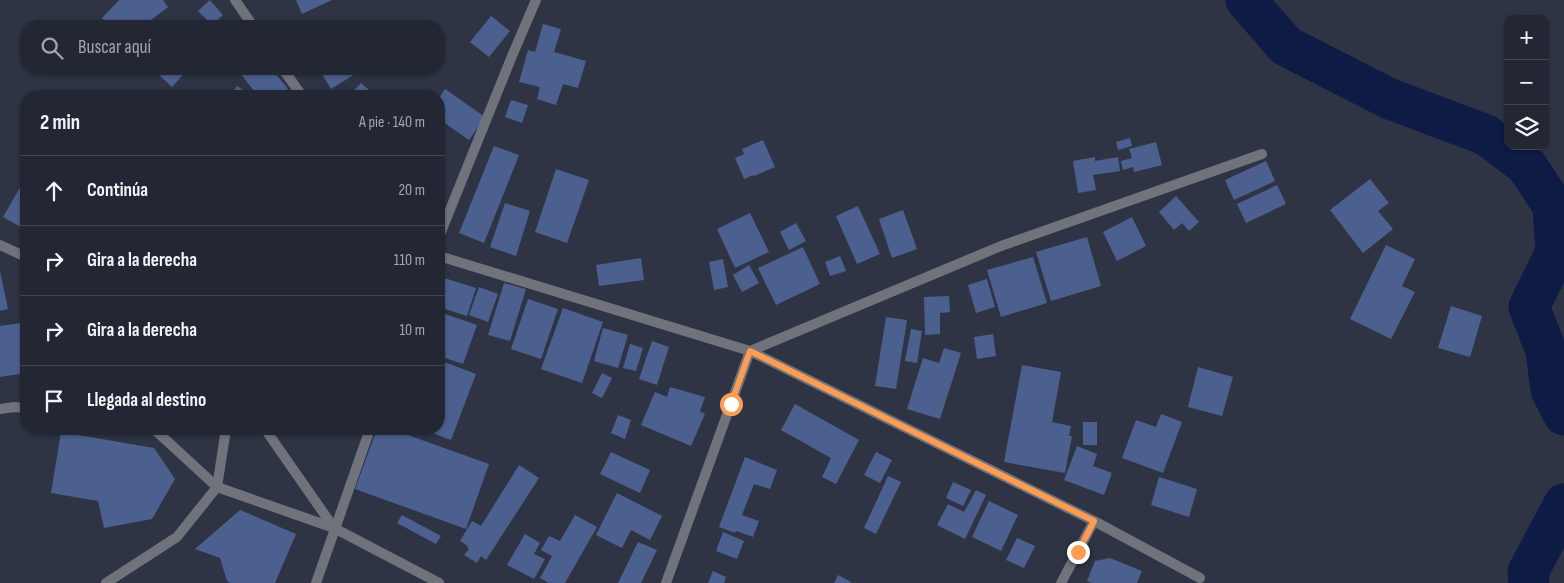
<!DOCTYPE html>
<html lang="es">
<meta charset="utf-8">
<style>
body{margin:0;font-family:"Sofia Sans Condensed",sans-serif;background:#2a2f3b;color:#f1f3f6}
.controls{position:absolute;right:15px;top:15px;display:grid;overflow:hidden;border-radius:10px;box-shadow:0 1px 4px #0004}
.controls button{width:45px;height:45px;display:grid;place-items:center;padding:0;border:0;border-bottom:1px solid #3f444e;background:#222733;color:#f1f3f6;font:25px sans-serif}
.stop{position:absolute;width:15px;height:15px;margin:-11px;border:4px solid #fc9d53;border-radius:50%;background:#fff}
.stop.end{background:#fc9d53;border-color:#fff;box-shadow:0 1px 5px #0008}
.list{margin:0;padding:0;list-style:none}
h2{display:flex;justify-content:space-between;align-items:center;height:65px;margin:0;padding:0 20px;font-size:21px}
h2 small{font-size:16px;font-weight:400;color:#a2a5ac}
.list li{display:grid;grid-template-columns:32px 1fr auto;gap:15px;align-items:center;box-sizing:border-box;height:70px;padding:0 20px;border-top:1px solid #3f444e}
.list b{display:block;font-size:19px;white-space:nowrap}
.list em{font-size:16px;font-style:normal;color:#a2a5ac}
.icon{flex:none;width:28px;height:28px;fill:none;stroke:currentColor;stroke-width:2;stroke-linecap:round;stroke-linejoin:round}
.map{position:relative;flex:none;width:1564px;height:583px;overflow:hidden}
.search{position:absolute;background:#222733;box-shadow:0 1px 4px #0004;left:20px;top:20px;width:425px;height:55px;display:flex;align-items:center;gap:12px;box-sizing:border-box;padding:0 18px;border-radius:20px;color:#a2a5ac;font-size:19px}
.panel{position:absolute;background:#222733;box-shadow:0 1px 4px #0004;left:20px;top:90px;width:425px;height:345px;border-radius:20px}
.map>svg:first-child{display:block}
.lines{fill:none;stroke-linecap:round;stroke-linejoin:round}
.river{stroke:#0d1b45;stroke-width:41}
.building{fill:#4c608f}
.minor{stroke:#70737b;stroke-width:10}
.tertiary{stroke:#70737b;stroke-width:10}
.route{stroke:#fc9d53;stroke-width:6}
</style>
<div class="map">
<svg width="1564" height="583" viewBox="0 0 1564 583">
<rect width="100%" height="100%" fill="#2e3444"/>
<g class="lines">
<g class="river">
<polyline points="1246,0 1286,46 1390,99 1486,135 1527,166 1553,206 1556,252 1529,307 1546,350 1551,390 1564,415"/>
<polyline points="1529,583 1528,572 1564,504"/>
</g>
</g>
<g class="building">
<polygon points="119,0 163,0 168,7 143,26 109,26 102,18"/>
<polygon points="210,0 223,15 212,25 198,11"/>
<polygon points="296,0 332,0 302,14"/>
<polygon points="491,16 510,31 489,57 470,42"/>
<polygon points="543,24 561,29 554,52 586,61 578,88 563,84 556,105 537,99 540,87 519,82 528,50 535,52"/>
<polygon points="166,69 188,69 172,87 160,76"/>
<polygon points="237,69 272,69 288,89 279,96 258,96"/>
<polygon points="319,69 359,69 360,71 331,89"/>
<polygon points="361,83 376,96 349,96"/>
<polygon points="237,86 253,96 230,96"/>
<polygon points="445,89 485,117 469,140 439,119 439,98"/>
<polygon points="511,100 528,105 522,123 505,117"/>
<polygon points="1130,138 1132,146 1118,150 1116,142"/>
<polygon points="763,140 775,167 754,176 753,175 744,179 735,158 744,154 742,149"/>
<polygon points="1156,142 1162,165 1134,172 1133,167 1123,170 1121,161 1132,158 1129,149"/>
<polygon points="494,146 519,155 484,243 459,233"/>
<polygon points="1095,157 1095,161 1118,157 1120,171 1093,175 1096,190 1078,193 1073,161"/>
<polygon points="1266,161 1275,181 1234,200 1225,180"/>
<polygon points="556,169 589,180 567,243 535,232"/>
<polygon points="26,177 26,230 3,217"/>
<polygon points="1370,179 1389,203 1378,211 1393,229 1363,253 1330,210"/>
<polygon points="1277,185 1286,204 1246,223 1237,204"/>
<polygon points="1176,196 1199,222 1189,231 1182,223 1174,230 1159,212"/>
<polygon points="505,203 530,211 516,256 490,247"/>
<polygon points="858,206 880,254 857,264 836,216"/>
<polygon points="903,210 917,249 892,258 879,219"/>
<polygon points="750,213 769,252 735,268 717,229"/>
<polygon points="1132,217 1146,246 1117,261 1103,232"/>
<polygon points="796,223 806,241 789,250 780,232"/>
<polygon points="1087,237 1101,286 1051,301 1036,252"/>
<polygon points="1386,245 1415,259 1402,286 1415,292 1391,339 1350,319"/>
<polygon points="803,247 820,284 776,305 758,268"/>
<polygon points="840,256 846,271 830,276 825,262"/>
<polygon points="1033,257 1047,303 1001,317 987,270"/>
<polygon points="641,258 644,280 599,286 596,265"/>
<polygon points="723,259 728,287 714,290 709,262"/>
<polygon points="749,265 759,283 742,292 733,275"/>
<polygon points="0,271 8,309 0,311"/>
<polygon points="441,277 476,288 467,316 439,307 439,283"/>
<polygon points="987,279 995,307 976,313 968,285"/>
<polygon points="504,283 526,289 510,341 488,335"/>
<polygon points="479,287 498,294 488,322 469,315"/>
<polygon points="949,296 950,312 940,313 940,334 925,335 924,297"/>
<polygon points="528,299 558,309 541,359 511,349"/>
<polygon points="1451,306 1482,316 1470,357 1438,348"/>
<polygon points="563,308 603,322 582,383 541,369"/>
<polygon points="439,312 477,325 463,364 439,356"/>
<polygon points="886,317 907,320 896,389 875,386"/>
<polygon points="22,323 26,373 0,377 0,326"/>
<polygon points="603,328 628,335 618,368 594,361"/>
<polygon points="911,329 922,331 917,363 905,361"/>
<polygon points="993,334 996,356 977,359 974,337"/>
<polygon points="652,341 669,347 657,385 639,379"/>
<polygon points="630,344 643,348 636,371 623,368"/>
<polygon points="944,348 961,353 940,419 907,409 923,358 939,363"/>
<polygon points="439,360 476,374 451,440 422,429 439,429"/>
<polygon points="1022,365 1061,372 1052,422 1071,426 1069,436 1072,436 1065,473 1004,462"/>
<polygon points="1198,367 1233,377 1222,416 1188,407"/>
<polygon points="602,373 612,378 602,398 592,393"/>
<polygon points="670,387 705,397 700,411 705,414 691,446 641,425 655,392 667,397"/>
<polygon points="795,404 859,440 836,484 822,477 831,458 781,430"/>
<polygon points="1161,414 1182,422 1163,473 1122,458 1136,420 1156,427"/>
<polygon points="618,415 631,420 625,439 611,433"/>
<rect x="1083" y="422" width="14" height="23"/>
<polygon points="377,429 391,429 489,464 466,529 355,489"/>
<polygon points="61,432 154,448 175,479 152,519 104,528 98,501 51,493"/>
<polygon points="1077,446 1097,454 1093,466 1112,473 1104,495 1064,480"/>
<polygon points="611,452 650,470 640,493 600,474"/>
<polygon points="876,452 892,460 880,483 864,475"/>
<polygon points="745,457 777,470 770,489 754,484 742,515 759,521 753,537 736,531 735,533 719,527"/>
<polygon points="519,465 539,478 486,560 481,556 477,563 464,555 469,549 467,547 468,546 460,541 472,521 481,526"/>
<polygon points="888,476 901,482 876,534 864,528"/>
<polygon points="1159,477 1197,489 1189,517 1151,505"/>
<polygon points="953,482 971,490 963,506 946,498"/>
<polygon points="976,490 986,495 965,539 937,525 948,504 964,512"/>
<polygon points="617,493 662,516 650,540 631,530 622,548 596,535"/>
<polygon points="989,501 1018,515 1001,551 972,537"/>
<polygon points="240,510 296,534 275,583 231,583 227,581 220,558 195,549"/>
<polygon points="402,515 441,536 436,544 397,523"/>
<polygon points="575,515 597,527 565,583 549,583 540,578 552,556 541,550 549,536 560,541"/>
<polygon points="723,532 744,541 737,559 716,551"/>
<polygon points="525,534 540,543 534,554 545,559 534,579 507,565"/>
<polygon points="1017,538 1035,546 1024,568 1006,560"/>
<polygon points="638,542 657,550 641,583 618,583"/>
<polygon points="1110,558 1142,571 1137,583 1092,583 1087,581 1095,561"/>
<polygon points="713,571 726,577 724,583 708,583"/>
<polygon points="838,575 851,582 850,583 834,583"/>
</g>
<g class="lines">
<g class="minor">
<polyline points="235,0 253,26"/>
<polyline points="283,69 302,96"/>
<polyline points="439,237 512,56 536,0"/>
<polyline points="439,256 750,351 1094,521 1200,578"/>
<polyline points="0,409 14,407 26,408"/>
<polyline points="154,429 217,487 334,528 439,583"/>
<polyline points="106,583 177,537 217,487 226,429"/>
<polyline points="316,583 370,429"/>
<polyline points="666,583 750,351 1001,246 1262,154"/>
<polyline points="1061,583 1094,521"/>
</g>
<g class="tertiary">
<polyline points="0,245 26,257"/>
<polyline points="265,429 334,528"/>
</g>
</g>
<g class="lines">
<polyline class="route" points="731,404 750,351 1094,521 1078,552"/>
</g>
</svg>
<div class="controls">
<button>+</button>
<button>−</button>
<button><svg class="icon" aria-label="layers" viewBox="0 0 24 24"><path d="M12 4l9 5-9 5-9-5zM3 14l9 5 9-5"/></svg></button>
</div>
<div class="stop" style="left:731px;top:404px"></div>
<div class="stop end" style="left:1078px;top:552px"></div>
<div class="search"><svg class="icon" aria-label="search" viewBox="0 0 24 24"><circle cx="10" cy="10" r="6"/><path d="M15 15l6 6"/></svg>Buscar aquí</div>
<section class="panel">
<h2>2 min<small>A pie · 140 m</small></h2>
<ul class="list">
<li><svg class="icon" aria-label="ahead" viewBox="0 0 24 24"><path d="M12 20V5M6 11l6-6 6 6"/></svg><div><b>Continúa</b></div><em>20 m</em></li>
<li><svg class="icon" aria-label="right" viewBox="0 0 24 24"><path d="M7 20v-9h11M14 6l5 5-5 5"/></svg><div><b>Gira a la derecha</b></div><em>110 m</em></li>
<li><svg class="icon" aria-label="right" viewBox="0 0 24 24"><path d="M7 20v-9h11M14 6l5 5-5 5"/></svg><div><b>Gira a la derecha</b></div><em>10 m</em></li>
<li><svg class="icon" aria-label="arrive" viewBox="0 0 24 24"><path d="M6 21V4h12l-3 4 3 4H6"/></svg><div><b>Llegada al destino</b></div></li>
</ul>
</section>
</div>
